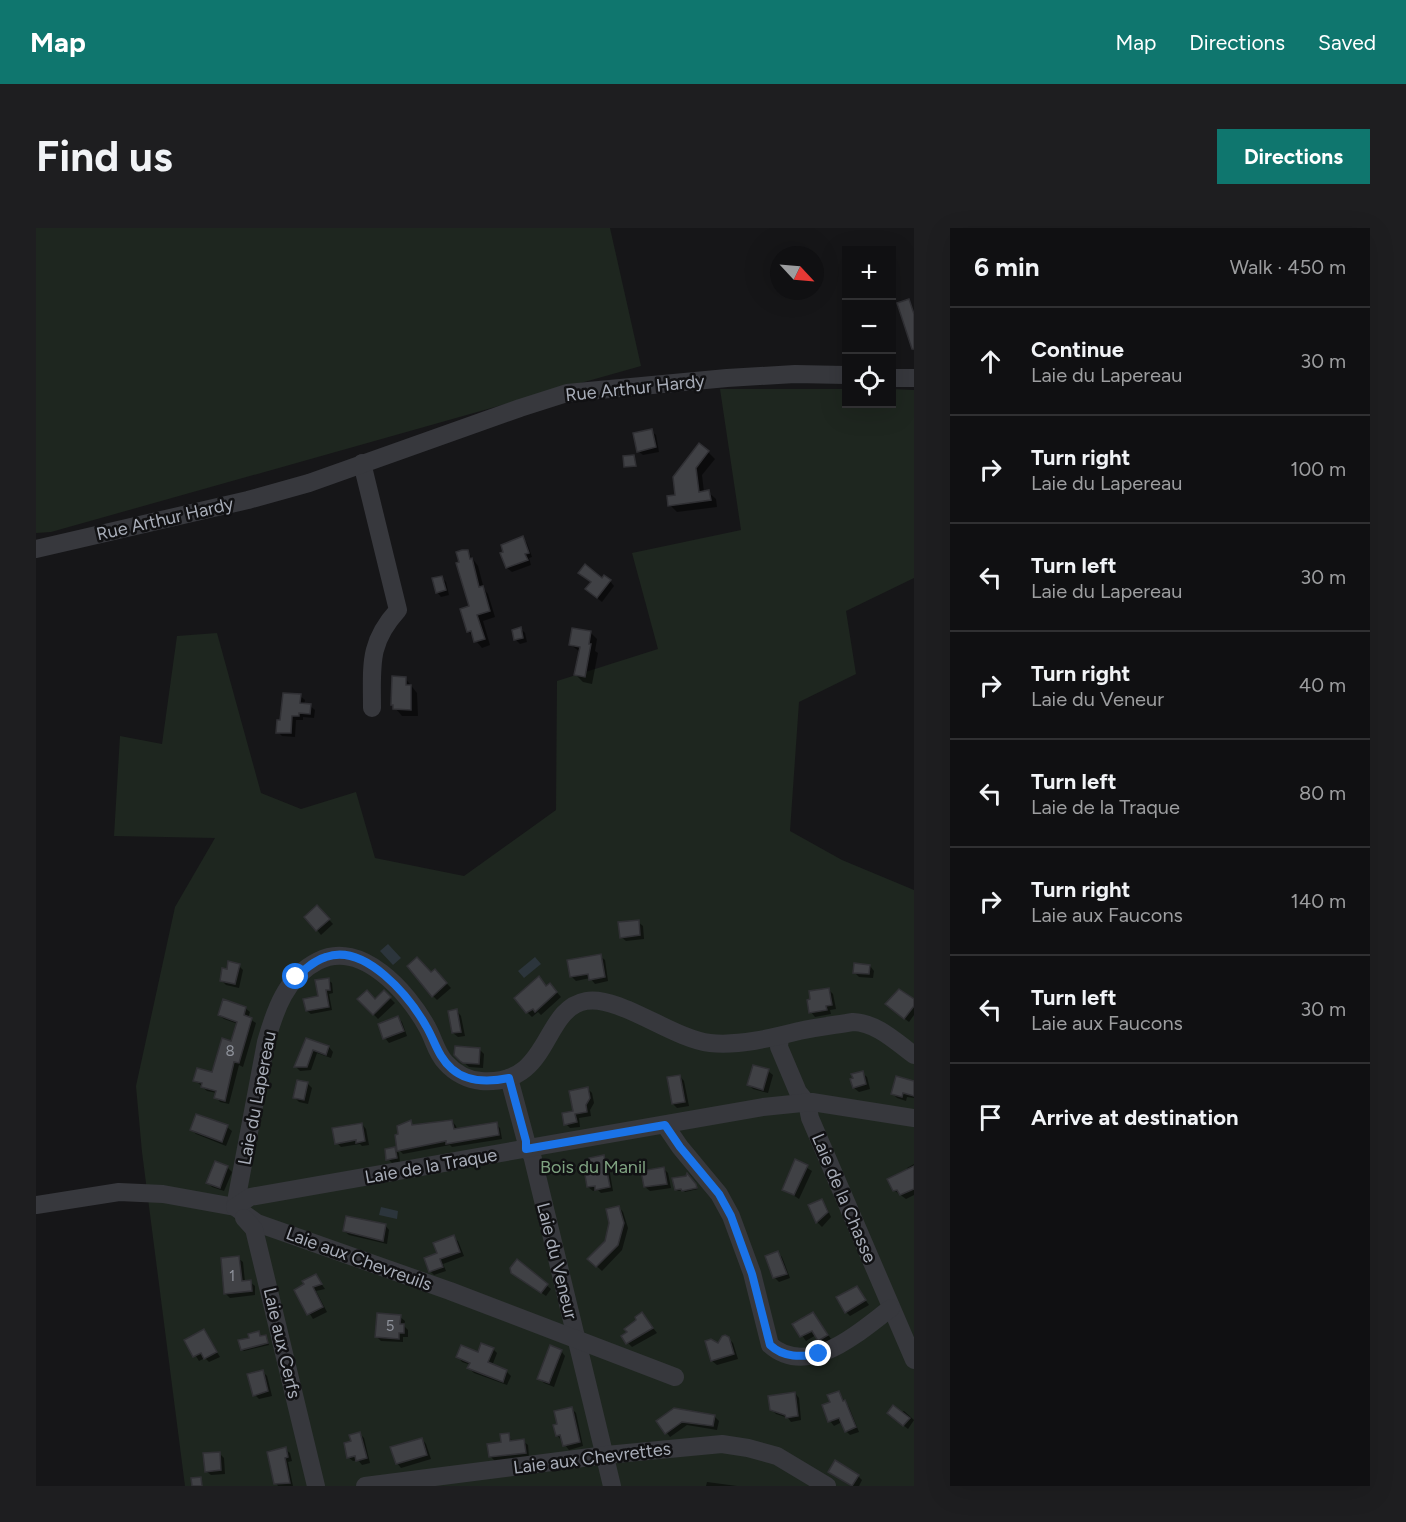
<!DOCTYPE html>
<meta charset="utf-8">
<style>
body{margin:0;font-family:Figtree,sans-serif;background:#1e1e20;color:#f1f3f6}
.controls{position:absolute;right:18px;top:18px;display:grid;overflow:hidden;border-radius:0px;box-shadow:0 6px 24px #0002}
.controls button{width:54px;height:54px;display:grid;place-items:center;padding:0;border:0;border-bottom:2px solid #303032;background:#101012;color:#f1f3f6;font:30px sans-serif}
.compass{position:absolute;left:734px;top:18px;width:54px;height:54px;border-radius:50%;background:#101012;box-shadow:0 6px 24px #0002;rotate:116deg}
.stop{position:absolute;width:18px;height:18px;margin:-14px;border:4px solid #1a73e8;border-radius:50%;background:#fff}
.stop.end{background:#1a73e8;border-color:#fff;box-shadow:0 2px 6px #0008}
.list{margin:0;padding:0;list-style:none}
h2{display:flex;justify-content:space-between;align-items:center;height:78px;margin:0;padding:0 24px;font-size:26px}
h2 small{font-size:20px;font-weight:400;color:#9c9d9f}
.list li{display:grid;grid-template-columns:39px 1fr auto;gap:18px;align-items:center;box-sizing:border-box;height:108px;padding:0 24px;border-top:2px solid #303032}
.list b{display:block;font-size:22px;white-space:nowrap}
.list p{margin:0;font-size:20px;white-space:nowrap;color:#9c9d9f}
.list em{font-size:20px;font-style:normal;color:#9c9d9f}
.icon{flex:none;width:33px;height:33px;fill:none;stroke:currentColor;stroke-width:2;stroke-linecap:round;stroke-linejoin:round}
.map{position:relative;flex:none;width:878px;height:1258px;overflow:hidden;border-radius:0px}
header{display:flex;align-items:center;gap:36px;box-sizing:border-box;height:84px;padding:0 30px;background:#0f766e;color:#fff}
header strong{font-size:28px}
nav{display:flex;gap:33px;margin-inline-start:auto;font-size:21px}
.intro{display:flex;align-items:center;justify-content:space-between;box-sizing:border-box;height:144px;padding:0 36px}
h1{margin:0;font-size:42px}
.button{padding:15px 27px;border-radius:0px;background:#0f766e;color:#fff;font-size:21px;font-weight:700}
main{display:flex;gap:36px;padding:0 36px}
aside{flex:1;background:#101012;border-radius:0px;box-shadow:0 6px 24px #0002}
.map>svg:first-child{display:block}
.green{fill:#1e261f}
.water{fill:#2c353c}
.shadow{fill:#0007}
.building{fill:#404145;stroke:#303034;stroke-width:1.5}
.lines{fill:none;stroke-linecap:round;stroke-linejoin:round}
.minor{stroke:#37383d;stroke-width:18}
.route{stroke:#1a73e8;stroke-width:8}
.labels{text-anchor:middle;stroke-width:5;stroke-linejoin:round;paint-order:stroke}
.number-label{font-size:15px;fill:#8e929b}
.street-label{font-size:18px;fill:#a8adb8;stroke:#111113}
.park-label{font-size:18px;fill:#7fa381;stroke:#111113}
</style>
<header>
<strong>Map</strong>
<nav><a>Map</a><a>Directions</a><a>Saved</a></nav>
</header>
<div class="intro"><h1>Find us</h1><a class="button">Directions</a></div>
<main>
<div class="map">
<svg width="878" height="1258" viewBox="0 0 878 1258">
<rect width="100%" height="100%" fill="#161618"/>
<g class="green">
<polygon points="0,0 574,0 605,138 15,304 0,305"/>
<polygon points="684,161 810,161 810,176 856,176 856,161 878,162 878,350 810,383 820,446 763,474 754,603 806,632 878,662 878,1258 149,1258 106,924 100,858 139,679 179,610 78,608 84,508 126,516 141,408 181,405 225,565 265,581 320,564 339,630 428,648 520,582 521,453 622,421 596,325 705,302"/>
</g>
<g class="water">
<polygon points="352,716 365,730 357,737 344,723"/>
<polygon points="499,729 505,736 488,750 482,743"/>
<polygon points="345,979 362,983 361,991 343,987"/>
</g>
<g class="shadow">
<polygon points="615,203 620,207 623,224 607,227 602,223"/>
<polygon points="672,224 679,231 666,247 668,264 672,264 680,271 681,279 641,284 634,277 641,269 639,250"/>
<polygon points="486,310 491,315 496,329 493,330 495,337 476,344 471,340 466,326"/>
<polygon points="431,323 442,338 448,361 452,366 459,389 447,393 454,417 446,420 432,403 435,379 424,335"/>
<polygon points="405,349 410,354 413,367 405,369 401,364"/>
<polygon points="566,352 574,353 578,358 566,374 556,366 556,354"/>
<polygon points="485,401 489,405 491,414 484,416 479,411"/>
<polygon points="554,404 561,411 559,423 562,425 556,456 547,454 540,447 544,424 535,417"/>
<polygon points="369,450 381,465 382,488 366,488 356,476"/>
<polygon points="264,468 269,472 268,477 274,478 279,482 278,490 267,489 267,492 260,492 259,509 246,508 242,504 246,494"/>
<polygon points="281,679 297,696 285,707 281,702"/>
<polygon points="602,694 607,698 608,711 590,713 585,709"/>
<polygon points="564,728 569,732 572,753 559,756 554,750 540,753 535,748"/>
<polygon points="203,738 207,742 203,760 190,757 185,752 192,743"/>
<polygon points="834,738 838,743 837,750 823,749 819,745"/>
<polygon points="399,743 415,760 401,772 397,768 396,746"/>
<polygon points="292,752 296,755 297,765 293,766 296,782 275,786 271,783 283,769"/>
<polygon points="511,759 518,761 525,769 505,787 502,784 496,789 491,784"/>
<polygon points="793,762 797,766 800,781 794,782 795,786 779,789 775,784"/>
<polygon points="348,764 359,775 342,791 323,771 339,773"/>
<polygon points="878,773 878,787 873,794 855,780"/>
<polygon points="209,780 214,784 212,790 220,795 207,839 203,837 193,876 184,874 180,869 181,865 171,863 159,852 177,846 196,815 202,796 188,791 183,787"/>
<polygon points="421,783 425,788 429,808 422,809 417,805"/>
<polygon points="362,790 366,794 371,808 353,815 349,810"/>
<polygon points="293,819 297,824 295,830 281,825 275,842 264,843 260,839 267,822"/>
<polygon points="444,822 448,826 447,840 433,839 425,832"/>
<polygon points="732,843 737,847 732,865 717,861 713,857"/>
<polygon points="826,845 831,849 834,861 823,864 818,860"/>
<polygon points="644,848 648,853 653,878 641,880 637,876"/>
<polygon points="878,854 878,870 871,869 870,873 861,870 857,866"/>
<polygon points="271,855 276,860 272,876 263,874 259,870"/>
<polygon points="552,861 556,865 558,875 554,882 555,888 543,890 544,899 534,900 530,896"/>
<polygon points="416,893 420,898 421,902 460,896 464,900 466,911 416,919 414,917 367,926 363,922 374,894 379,899"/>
<polygon points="326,896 330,901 333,917 326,918 324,916 305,919 301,915"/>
<polygon points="191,899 196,903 190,918 160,906 156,902"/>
<polygon points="358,921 363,925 364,934 356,935 352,931"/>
<polygon points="568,929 572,934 577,963 565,965 562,962 557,963 552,959 556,939"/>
<polygon points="760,933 776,943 763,971 748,961"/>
<polygon points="878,936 878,967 870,971 859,963 872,942 871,940"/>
<polygon points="191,939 196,944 188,963 176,959 172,955"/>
<polygon points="628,941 632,945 635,960 614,963 609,959"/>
<polygon points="651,948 662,961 649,964 647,962 642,963 640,961"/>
<polygon points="786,973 790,978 795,989 786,999 782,995 774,978"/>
<polygon points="583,979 587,984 592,1000 586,1022 566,1043 553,1031 570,1014 575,995"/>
<polygon points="349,997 353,1002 351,1016 313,1007 308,1003"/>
<polygon points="417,1009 422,1013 428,1028 407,1036 410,1043 398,1047 394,1043 403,1026"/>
<polygon points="742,1025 746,1029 754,1050 743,1054 739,1050 731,1028"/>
<polygon points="202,1030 207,1034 209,1054 214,1054 219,1058 219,1067 194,1070 189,1065"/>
<polygon points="482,1034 515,1061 510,1068 481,1048"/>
<polygon points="280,1048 289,1061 280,1063 291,1084 277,1091 260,1063"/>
<polygon points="821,1060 833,1077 814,1088 810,1084"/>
<polygon points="606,1086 621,1105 596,1119 592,1115"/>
<polygon points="364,1089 369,1093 368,1098 372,1102 372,1109 367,1109 367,1114 345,1113 340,1108"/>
<polygon points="781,1090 795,1111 787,1116 780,1107 770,1113 758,1096"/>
<polygon points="168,1103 184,1129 173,1134 169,1130 163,1133 150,1112"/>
<polygon points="222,1105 225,1110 229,1108 231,1110 233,1117 208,1123 206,1122"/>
<polygon points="692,1110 697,1115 702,1131 681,1137 676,1133 683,1117"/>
<polygon points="457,1121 461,1125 456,1138 470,1143 475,1148 471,1157 438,1145 433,1140 435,1137 426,1134 422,1129"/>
<polygon points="525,1123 529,1128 518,1159 508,1155 503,1150"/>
<polygon points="226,1143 231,1148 236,1168 223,1171 219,1167"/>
<polygon points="802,1164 813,1179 823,1204 814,1207 810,1203 806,1194 798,1198 794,1193 796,1175"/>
<polygon points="759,1165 763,1170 765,1192 755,1194 752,1190 740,1186 735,1181"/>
<polygon points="535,1180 540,1185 547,1218 533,1222 521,1207 523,1197"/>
<polygon points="868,1183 878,1192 872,1201 857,1189"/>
<polygon points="678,1188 683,1193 681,1202 651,1197 634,1209 622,1193"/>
<polygon points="324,1206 328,1210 334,1235 326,1237 322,1232 317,1233 312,1229 317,1214"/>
<polygon points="472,1207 477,1214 487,1213 492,1217 493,1229 459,1233 454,1228"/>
<polygon points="386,1211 390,1216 395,1231 365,1240 361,1235"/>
<polygon points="249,1221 254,1225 256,1233 252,1234 257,1258 242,1258 240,1255"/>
<polygon points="183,1225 188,1230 189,1246 175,1247 170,1243"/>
<polygon points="793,1244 822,1248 826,1252 823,1258 815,1258"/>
<polygon points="671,1254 701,1258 670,1258"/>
</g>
<g class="building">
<polygon points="873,71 878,86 878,121 876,121 861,75"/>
<polygon points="616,201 620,219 601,224 597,205"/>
<polygon points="663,215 673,223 660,240 663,264 673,262 675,272 632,278 631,268 639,267 637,249"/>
<polygon points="598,227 600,238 588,239 587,228"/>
<polygon points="487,308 493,325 489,326 492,332 470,340 464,325 467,324 465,317"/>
<polygon points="426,322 432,322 434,331 436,330 443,359 447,358 454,383 441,387 449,411 438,414 435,403 431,404 424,381 433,378 420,335 423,334 420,324"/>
<polygon points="549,336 566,350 568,347 575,352 561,370 549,361 555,354 542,345"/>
<polygon points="406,348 410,362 400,365 396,350"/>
<polygon points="485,399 487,410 478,412 476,402"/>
<polygon points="536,400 555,403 553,416 555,416 549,449 538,447 544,419 533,417"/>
<polygon points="356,448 370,449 370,457 375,457 375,482 357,481 357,477 355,477"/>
<polygon points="247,465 265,466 264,475 275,476 274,486 263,485 263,488 256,488 255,505 240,505 241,492 244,492"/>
<polygon points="281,677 294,691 280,703 268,689"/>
<polygon points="603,692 604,707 584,710 582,694"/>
<polygon points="565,726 569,749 553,752 552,746 534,749 531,732"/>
<polygon points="381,729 395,744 399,741 411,755 396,769 371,738"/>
<polygon points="192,733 204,736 199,756 184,753 186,740 191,741"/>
<polygon points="818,735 834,737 833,746 817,745"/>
<polygon points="503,748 510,758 514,755 521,764 499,784 497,781 490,785 478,770"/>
<polygon points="293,750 294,762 290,762 293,779 270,783 267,771 282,768 279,752"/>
<polygon points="793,760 796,777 790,778 791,782 773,785 771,772 774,771 773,763"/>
<polygon points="863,761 878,771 878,778 868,791 849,776"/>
<polygon points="331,762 339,771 348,762 355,769 337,787 321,771"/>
<polygon points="187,771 210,779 208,787 216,790 203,835 198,834 189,873 178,870 180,863 165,859 166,855 157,853 161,840 176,844 186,810 195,813 201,794 182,787"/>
<polygon points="421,781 425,804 416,805 412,783"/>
<polygon points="362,788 368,803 347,811 342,796"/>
<polygon points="270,810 293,818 290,827 277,822 271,839 258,839"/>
<polygon points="419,818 444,820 443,836 427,835 424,833 418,827"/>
<polygon points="717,837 733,841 727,862 711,857"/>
<polygon points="827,843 830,856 817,860 814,851 817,850 815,846"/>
<polygon points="644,847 649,874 636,876 631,849"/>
<polygon points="860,848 878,853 878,868 867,865 866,869 855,866"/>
<polygon points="261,852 272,854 268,872 257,870"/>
<polygon points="552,859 554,870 550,877 551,884 539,886 541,894 528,897 526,885 537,883 533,863"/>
<polygon points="160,886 192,897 186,914 154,902"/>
<polygon points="375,892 376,897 416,892 418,901 461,894 463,907 410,916 410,913 361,923 359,907 362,906 361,898"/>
<polygon points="326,895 329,913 320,915 320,912 299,916 296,900"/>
<polygon points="359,919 361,930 350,932 349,921"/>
<polygon points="568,927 574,959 559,962 559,958 551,959 549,947 555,938 553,930"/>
<polygon points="759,931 772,937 758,967 746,962"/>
<polygon points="179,933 192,938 184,960 170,955"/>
<polygon points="878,938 878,961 864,967 861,962 857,963 851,951"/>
<polygon points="628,939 631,956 608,959 605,943"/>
<polygon points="651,945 660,956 661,960 646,963 645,961 639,962 636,950 650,948"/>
<polygon points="786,971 792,984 780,995 772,977"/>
<polygon points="583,978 588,995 582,1017 560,1039 551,1031 569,1013 573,995 570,981"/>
<polygon points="310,988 350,996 347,1013 307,1003"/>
<polygon points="418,1007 424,1024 404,1031 407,1039 393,1044 388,1030 401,1025 397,1015"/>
<polygon points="742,1023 751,1046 737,1050 729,1028"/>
<polygon points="203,1028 206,1053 215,1052 216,1063 188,1066 185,1030"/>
<polygon points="481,1031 512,1056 505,1065 475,1045 474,1040"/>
<polygon points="280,1046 286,1056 277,1059 287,1079 271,1087 258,1062 268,1056 266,1053"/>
<polygon points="821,1058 830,1072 809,1085 800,1069"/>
<polygon points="606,1084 617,1100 590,1116 585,1108 591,1104 588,1101 600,1092 599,1089"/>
<polygon points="777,1084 792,1107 782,1113 776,1103 764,1109 756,1096"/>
<polygon points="341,1085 365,1087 364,1096 368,1096 368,1105 363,1105 363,1111 339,1109"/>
<polygon points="168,1101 181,1124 168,1131 165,1125 157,1129 148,1112"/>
<polygon points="223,1103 224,1108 230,1107 232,1115 205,1122 202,1112 213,1110 212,1106"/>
<polygon points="689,1107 693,1109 698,1126 675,1133 669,1113 675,1111 682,1115 686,1108"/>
<polygon points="445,1115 458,1120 452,1134 471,1142 467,1154 431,1140 434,1135 420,1129 425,1117 442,1124"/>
<polygon points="514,1117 526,1122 513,1155 501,1151"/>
<polygon points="227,1142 232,1163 217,1168 211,1146"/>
<polygon points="803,1163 807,1173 809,1172 820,1199 809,1204 803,1190 792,1194 786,1177 794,1174 791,1167"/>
<polygon points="759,1164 762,1188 750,1190 749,1187 734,1182 732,1168"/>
<polygon points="857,1177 874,1190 867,1198 851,1185"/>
<polygon points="536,1179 544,1214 527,1218 524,1207 520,1208 517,1197 521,1196 518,1183"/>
<polygon points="638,1180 679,1187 677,1198 646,1194 629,1206 620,1193"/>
<polygon points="324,1204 331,1230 320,1233 319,1228 311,1230 308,1215 315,1213 313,1207"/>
<polygon points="473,1205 474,1213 488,1211 490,1225 453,1229 451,1216 465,1214 464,1206"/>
<polygon points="386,1210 391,1227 360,1236 354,1219"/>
<polygon points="250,1219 252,1229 249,1230 254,1255 238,1256 231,1224"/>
<polygon points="184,1224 185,1242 169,1244 167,1225"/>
<polygon points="799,1232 823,1247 816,1258 792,1244"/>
<polygon points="165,1249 166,1258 156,1258 155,1250"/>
</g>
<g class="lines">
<g class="minor">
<polyline points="856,150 878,150"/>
<path d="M 326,235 L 362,382 C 332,415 336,437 336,480"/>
<polyline points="0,321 212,272 273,255 484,180 531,165 691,150 759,146 810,147"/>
<polyline points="744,808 743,819 762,864 771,875 774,890 878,1132"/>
<polyline points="473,850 490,913 491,921 496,927 576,1258"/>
<path d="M 629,897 L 644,919 L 683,966 L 695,988 L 716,1045 L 734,1117 C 773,1151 824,1103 855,1080"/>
<polyline points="0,977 83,964 127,966 199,979 221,995 414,1063 639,1149"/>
<path d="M 199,979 L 230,814 C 239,782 250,749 282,733 C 325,711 372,764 391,799 C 398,811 400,825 410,835 C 419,845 432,852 445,853 C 516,858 505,781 550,773 C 583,767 637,811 674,815 C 703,818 735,810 763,803 C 781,799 799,797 817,794 C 841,795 859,813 878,827"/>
<polyline points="199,979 214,969 727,879 776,874 878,890"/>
<polyline points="208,990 218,1001 280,1258"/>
<polyline points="329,1258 570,1227 686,1216 712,1220 741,1228 791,1258"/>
</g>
</g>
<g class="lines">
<path class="route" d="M 260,749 C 269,742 278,732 290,729 C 329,715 373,768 390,798 C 399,813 402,829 416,841 C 432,855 454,854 473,850 L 490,913 L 490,921 L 629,897 L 644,919 L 683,966 L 695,988 L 716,1046 L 734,1117 C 748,1130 765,1129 783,1126"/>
</g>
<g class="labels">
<g class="number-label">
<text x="194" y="828">8</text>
<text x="196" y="1053">1</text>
<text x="354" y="1103">5</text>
</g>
<g class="street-label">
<text transform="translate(599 160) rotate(-6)" y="6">Rue Arthur Hardy</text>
<text transform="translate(129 291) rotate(-13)" y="6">Rue Arthur Hardy</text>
<text transform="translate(221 870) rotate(-79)" y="6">Laie du Lapereau</text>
<text transform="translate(395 938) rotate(-10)" y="6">Laie de la Traque</text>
<text transform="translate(808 970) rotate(67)" y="6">Laie de la Chasse</text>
<text transform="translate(323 1031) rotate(20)" y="6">Laie aux Chevreuils</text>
<text transform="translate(521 1033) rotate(76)" y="6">Laie du Veneur</text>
<text transform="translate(246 1115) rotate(77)" y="6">Laie aux Cerfs</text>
<text transform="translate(556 1230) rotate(-7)" y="6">Laie aux Chevrettes</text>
</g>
<g class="park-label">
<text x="557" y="945">Bois du Manil</text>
</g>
</g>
</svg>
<div class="controls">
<button>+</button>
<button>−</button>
<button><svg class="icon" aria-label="locate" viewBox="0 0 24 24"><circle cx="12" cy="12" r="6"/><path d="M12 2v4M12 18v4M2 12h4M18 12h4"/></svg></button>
</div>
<svg class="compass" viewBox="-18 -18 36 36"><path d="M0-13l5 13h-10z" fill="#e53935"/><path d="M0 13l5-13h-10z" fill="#9c9d9f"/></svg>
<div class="stop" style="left:260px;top:749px"></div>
<div class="stop end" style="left:783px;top:1126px"></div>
</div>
<aside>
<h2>6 min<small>Walk · 450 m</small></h2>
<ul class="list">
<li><svg class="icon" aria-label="ahead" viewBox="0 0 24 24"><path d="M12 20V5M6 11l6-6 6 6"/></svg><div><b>Continue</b><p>Laie du Lapereau</p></div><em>30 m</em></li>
<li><svg class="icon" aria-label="right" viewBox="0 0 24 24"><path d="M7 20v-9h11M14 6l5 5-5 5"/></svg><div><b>Turn right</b><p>Laie du Lapereau</p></div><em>100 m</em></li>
<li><svg class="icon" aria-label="left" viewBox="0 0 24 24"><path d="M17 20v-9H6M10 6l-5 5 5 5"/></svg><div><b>Turn left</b><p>Laie du Lapereau</p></div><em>30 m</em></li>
<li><svg class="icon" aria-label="right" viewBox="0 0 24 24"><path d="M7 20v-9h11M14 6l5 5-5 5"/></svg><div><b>Turn right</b><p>Laie du Veneur</p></div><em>40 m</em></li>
<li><svg class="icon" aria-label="left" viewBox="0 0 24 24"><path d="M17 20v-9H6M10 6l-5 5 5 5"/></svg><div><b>Turn left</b><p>Laie de la Traque</p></div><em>80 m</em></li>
<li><svg class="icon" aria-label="right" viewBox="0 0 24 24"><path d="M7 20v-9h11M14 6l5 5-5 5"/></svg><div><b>Turn right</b><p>Laie aux Faucons</p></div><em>140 m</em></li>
<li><svg class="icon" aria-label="left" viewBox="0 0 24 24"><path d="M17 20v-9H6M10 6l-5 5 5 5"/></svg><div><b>Turn left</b><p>Laie aux Faucons</p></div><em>30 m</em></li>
<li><svg class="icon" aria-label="arrive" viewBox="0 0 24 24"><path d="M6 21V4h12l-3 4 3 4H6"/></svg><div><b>Arrive at destination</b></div></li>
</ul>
</aside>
</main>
